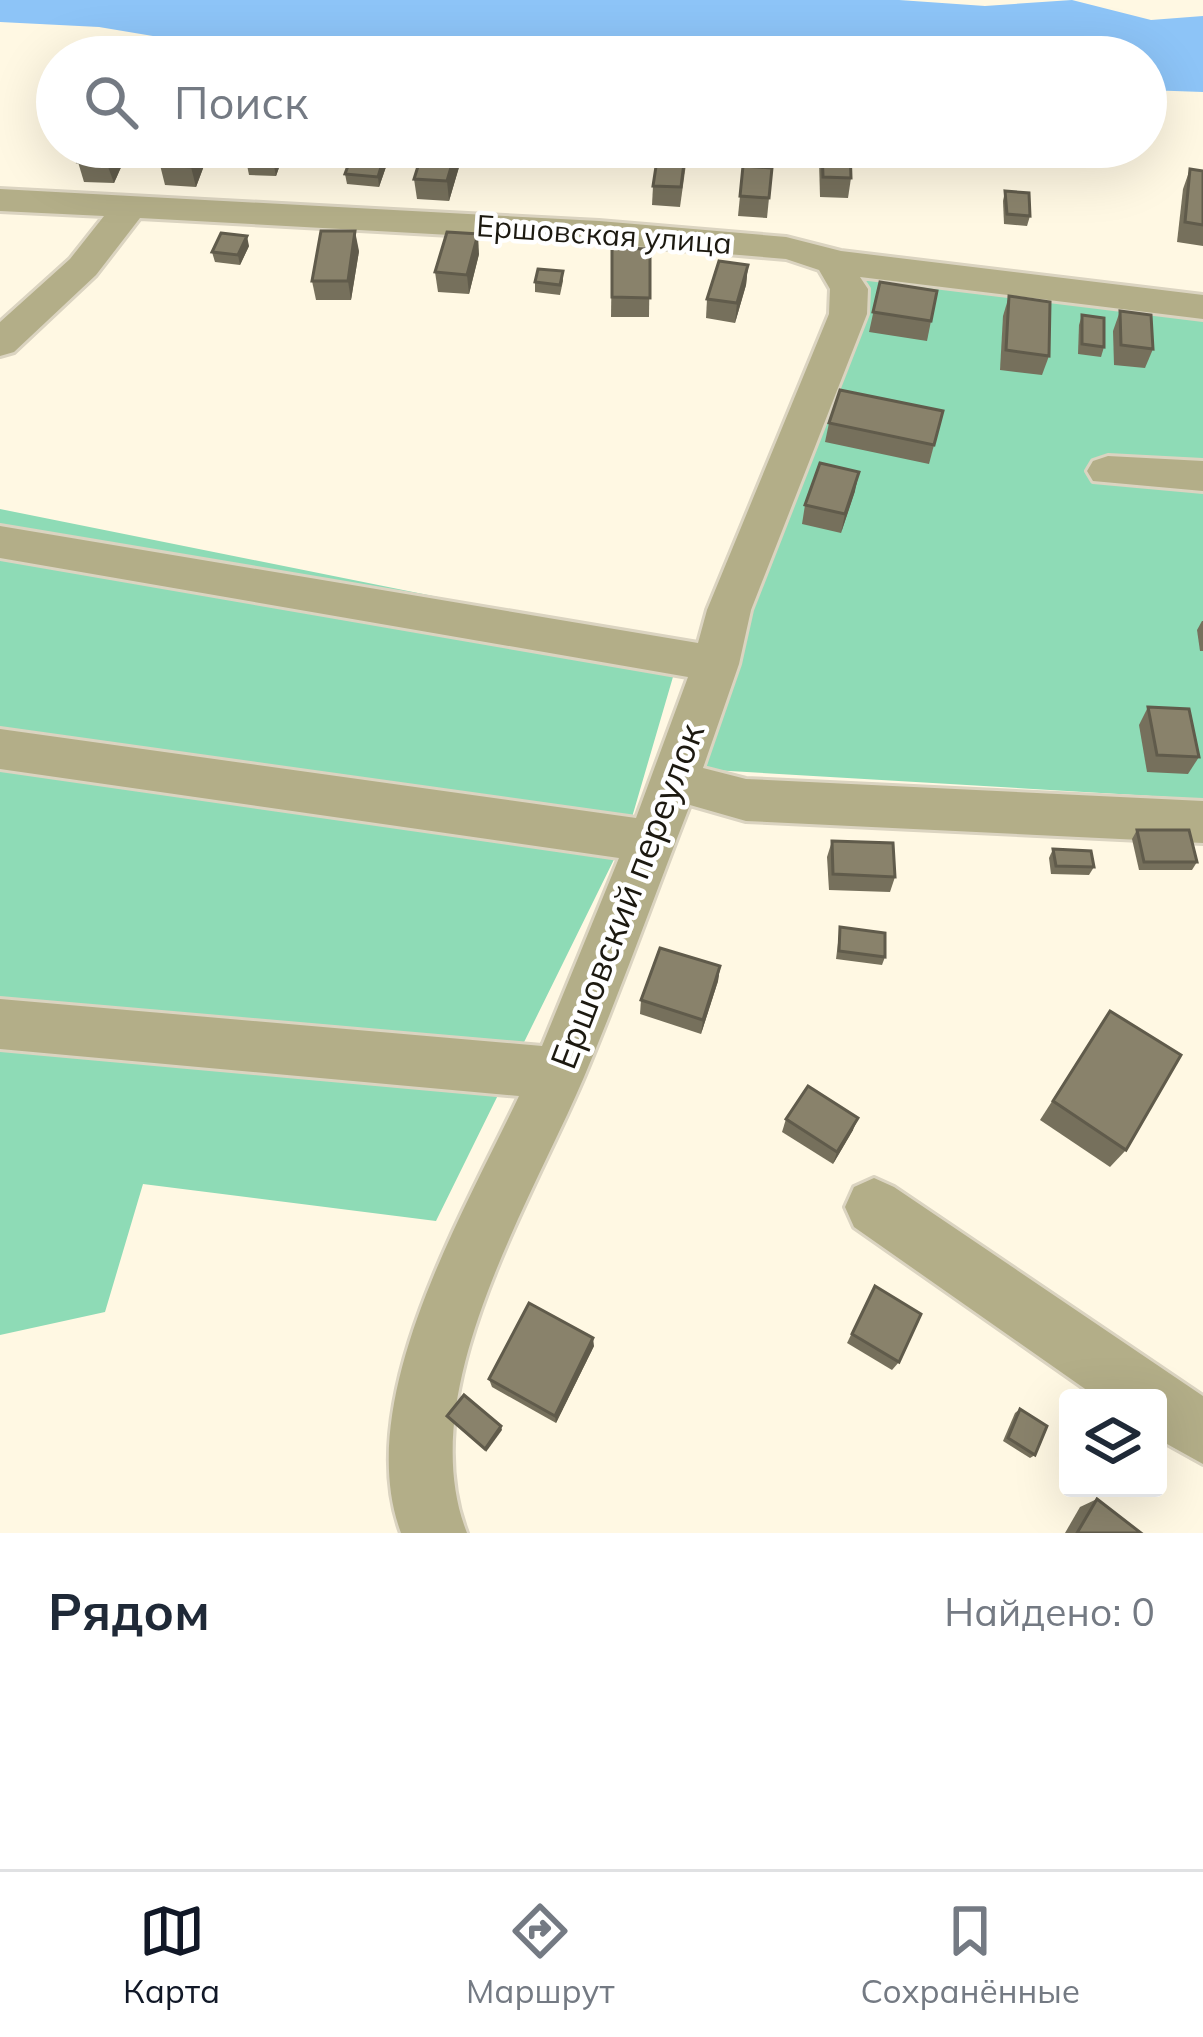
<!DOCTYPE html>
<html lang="ru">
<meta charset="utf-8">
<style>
body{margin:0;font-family:Mulish,sans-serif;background:#f2f2f3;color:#1f2937}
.controls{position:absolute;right:36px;bottom:36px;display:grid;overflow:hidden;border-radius:12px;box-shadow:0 12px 48px #0002}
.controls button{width:108px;height:108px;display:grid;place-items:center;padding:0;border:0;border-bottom:3px solid #e0e1e3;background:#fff;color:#1f2937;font:60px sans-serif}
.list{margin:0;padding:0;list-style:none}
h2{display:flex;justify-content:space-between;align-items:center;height:156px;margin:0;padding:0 48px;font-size:51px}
h2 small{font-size:39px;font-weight:400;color:#747a83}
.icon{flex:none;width:66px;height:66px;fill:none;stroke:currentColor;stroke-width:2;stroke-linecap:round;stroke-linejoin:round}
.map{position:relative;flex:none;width:1203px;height:1533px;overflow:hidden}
.search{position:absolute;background:#fff;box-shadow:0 12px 48px #0002;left:36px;right:36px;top:36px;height:132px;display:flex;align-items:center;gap:30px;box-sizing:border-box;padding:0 42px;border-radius:66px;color:#747a83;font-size:45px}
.sheet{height:336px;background:#fff}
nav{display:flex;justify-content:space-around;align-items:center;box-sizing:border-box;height:168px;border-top:3px solid #e0e1e3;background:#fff;font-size:33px;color:#747a83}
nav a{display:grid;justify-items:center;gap:6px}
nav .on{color:#111827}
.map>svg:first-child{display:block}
.green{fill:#8edbb6}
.water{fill:#8dc4f7}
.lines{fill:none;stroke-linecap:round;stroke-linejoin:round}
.minor-casing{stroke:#dbd4c1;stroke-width:6}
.minor{fill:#b3ae88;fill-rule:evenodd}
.wall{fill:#76705c}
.shaded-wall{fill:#605b4b}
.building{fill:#89826b;stroke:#605b4b;stroke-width:3}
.labels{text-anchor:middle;stroke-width:9;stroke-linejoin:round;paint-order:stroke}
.far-street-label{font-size:30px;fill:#1c1910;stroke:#fff}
.street-label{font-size:36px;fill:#1c1910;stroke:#fff}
</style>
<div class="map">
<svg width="1203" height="1533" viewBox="0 0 1203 1533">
<rect width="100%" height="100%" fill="#fff8e3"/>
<g class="green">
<polygon points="868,275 1203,311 1203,799 695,769"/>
<polygon points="0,509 682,646 628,831 436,1221 143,1184 105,1312 0,1335"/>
</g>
<polygon class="water" points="0,0 899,0 985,6 1072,0 1151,20 1203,16 1203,92 1146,90 1146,57 278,57 99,27 0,22"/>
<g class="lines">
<g class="minor-casing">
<g id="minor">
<path d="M 0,189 L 599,221 L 786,237 L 841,251 L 1203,295 L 1203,319 L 860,277 L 868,289 L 867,314 L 751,610 L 739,664 L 703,768 L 746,779 L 1203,801 L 1203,843 L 746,821 L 690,805 C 654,896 622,988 584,1077 C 529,1206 412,1393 467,1533 L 401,1533 C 352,1401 462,1216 519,1096 L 0,1049 L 0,999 L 542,1046 L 619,858 L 0,769 L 0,729 L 636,818 L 688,677 L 0,558 L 0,526 L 698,643 L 707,610 L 829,314 L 830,289 L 819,270 L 786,259 L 599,243 L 140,218 L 96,275 L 14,352 L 0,356 L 0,322 L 70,259 L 104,216 L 0,211 Z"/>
<polygon points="1108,456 1203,461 1203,491 1093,481 1087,471 1093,461"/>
<polygon points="874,1178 894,1187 1203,1396 1203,1464 1158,1439 1158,1398 1098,1398 854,1227 845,1207 854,1187"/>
</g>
</g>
<use href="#minor" class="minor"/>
</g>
<g class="wall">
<polygon points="85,147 130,147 114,183 84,182 78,162"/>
<polygon points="167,147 206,147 208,155 196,187 165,185 160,165"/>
<polygon points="821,147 851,178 848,198 820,197 819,161"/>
<polygon points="280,149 282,159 276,176 249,175 247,165"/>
<polygon points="385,154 387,164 379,187 347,184 345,174"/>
<polygon points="462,157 449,201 417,199 414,179"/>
<polygon points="686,164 680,207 652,205 653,186"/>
<polygon points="743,166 772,168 767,218 738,216"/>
<polygon points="1190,169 1203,171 1203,246 1177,242 1183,189"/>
<polygon points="1005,191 1030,216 1027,226 1004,224 1003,201"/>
<polygon points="249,246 240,265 215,262 212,252"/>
<polygon points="612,248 650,249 649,317 611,317"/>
<polygon points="359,251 351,300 316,300 312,281"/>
<polygon points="479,254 469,294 438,292 435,272"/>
<polygon points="748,265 746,285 735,323 706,318 707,299"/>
<polygon points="563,271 563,281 560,295 535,292 535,282"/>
<polygon points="880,282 937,291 927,341 869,332"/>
<polygon points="1009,296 1049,356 1042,375 1000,370 1003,316"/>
<polygon points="1120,311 1153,349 1145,368 1114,365 1113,331"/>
<polygon points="1082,315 1104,347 1101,357 1078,354 1079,325"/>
<polygon points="943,411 929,464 825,442 829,423"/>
<polygon points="855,491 841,533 802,524 805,505"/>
<polygon points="1202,621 1203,621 1203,651 1200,651 1197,630"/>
<polygon points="1148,707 1199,757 1188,774 1147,772 1139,725"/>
<polygon points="1137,830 1197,862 1192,870 1139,870 1132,839"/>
<polygon points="832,841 895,877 890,892 829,890 827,857"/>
<polygon points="1053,849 1094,867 1089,875 1051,874 1049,858"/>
<polygon points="840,927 885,957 882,965 836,959"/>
<polygon points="720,966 718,981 701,1034 640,1014 641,1000"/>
<polygon points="1110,1011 1126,1150 1110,1167 1040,1120"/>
<polygon points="786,1119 853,1130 833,1164 782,1132"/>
<polygon points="875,1286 899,1362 892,1370 847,1343"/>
<polygon points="594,1346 556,1423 492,1387 489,1379"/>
<polygon points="1020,1409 1035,1455 1030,1458 1003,1441 1015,1413"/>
<polygon points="1097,1499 1141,1533 1065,1533 1080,1507"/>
</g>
<g class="shaded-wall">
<polygon points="115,147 130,147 114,183 107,164"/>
<polygon points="199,147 206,147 208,155 196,187 191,167"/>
<polygon points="457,147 461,147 462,157 449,201 447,181"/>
<polygon points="280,149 282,159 276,176 274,166"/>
<polygon points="385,154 387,164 379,187 378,177"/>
<polygon points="355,231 359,251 351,300 348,281"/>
<polygon points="478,234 479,254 469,294 467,275"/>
<polygon points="247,236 249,246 240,265 238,255"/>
<polygon points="748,265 746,285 735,323 737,303"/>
<polygon points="859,472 855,491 841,533 845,514"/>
<polygon points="720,966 718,981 701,1034 703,1020"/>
<polygon points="858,1118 853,1130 833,1164 837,1152"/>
<polygon points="593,1338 594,1346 556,1423 555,1416"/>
<polygon points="501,1426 502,1430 486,1452 485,1449"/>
</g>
<g class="building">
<polygon points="85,147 115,147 107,164 78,162"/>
<polygon points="167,147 199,147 191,167 160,165"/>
<polygon points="424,147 457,147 447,181 414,179"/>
<polygon points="659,147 686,147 681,187 653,186"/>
<polygon points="822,147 850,147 851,178 823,177"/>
<polygon points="253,148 280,149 274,166 247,165"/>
<polygon points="353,152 385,154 378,177 345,174"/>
<polygon points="743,166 772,168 769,198 740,196"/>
<polygon points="1190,169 1203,171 1203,225 1185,222"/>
<polygon points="1005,191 1029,193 1030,216 1007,214"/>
<polygon points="321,231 355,231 348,281 312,281"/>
<polygon points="447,232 478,234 467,275 435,272"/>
<polygon points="221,233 247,236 238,255 212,252"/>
<polygon points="612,248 650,249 650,298 612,297"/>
<polygon points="719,261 748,265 737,303 707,299"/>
<polygon points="538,269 563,271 560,285 535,282"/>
<polygon points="880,282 937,291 931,321 873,312"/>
<polygon points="1009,296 1050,302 1049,356 1006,350"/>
<polygon points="1120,311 1151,315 1153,349 1121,345"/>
<polygon points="1082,315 1104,318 1104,347 1082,344"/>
<polygon points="840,390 943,411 934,445 829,423"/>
<polygon points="820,463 859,472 845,514 805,505"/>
<polygon points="1148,707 1189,709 1199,757 1157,755"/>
<polygon points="1137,830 1189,830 1197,862 1144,862"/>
<polygon points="832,841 893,843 895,877 833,874"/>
<polygon points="1053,849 1091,851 1094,867 1056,866"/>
<polygon points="840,927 885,933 885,957 839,951"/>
<polygon points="660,948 720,966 703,1020 641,1000"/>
<polygon points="1110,1011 1181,1055 1126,1150 1053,1101"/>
<polygon points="808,1086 858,1118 837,1152 786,1119"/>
<polygon points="875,1286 921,1314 899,1362 852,1334"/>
<polygon points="529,1303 593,1338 555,1416 489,1379"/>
<polygon points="464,1395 501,1426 485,1449 447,1416"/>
<polygon points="1020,1409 1047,1426 1035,1455 1008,1438"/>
<polygon points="1097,1499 1141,1533 1077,1533"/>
</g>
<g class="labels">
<g class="far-street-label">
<text transform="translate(604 235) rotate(4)" y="10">Ершовская улица</text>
</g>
<g class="street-label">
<text transform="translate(627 896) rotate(-69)" y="13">Ершовский переулок</text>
</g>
</g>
</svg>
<div class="controls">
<button><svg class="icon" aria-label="layers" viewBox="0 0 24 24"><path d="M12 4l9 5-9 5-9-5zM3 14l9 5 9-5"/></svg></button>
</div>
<div class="search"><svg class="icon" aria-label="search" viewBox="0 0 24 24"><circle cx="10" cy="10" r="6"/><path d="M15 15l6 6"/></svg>Поиск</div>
</div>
<section class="sheet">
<h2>Рядом<small>Найдено: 0</small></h2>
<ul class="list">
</ul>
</section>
<nav>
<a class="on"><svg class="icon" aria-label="map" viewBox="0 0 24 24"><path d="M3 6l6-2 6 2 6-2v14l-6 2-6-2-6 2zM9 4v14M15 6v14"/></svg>Карта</a>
<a><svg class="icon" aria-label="directions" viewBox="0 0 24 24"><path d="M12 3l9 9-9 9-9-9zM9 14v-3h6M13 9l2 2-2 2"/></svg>Маршрут</a>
<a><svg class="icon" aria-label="saved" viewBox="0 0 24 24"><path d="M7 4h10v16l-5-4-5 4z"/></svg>Сохранённые</a>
</nav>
